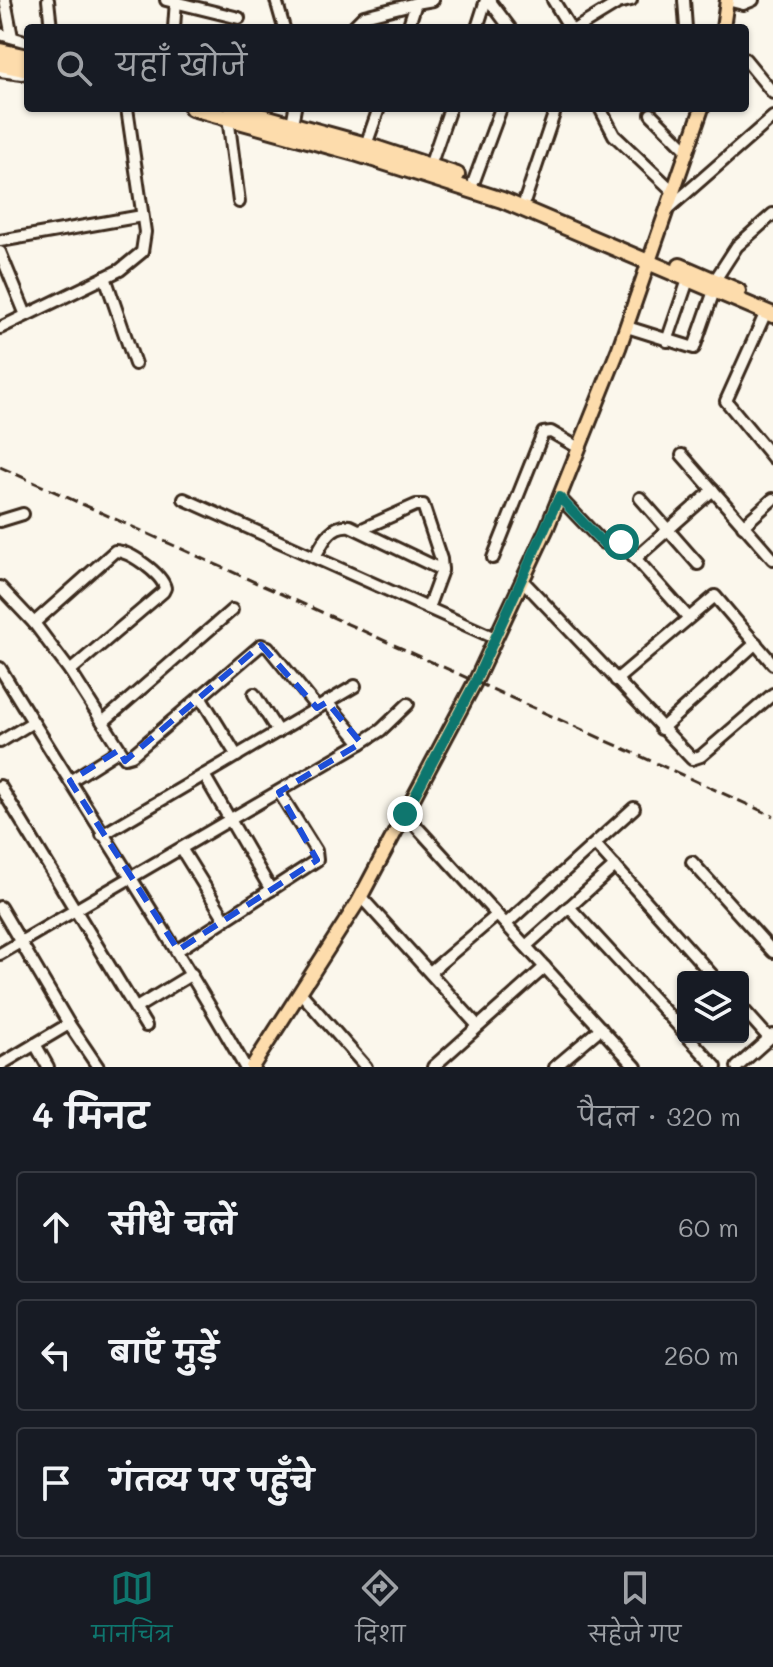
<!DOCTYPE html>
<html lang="hi">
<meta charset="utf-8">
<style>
body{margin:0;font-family:Mali,"Playpen Sans Deva",sans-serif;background:#242831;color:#f1f3f6}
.controls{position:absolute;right:24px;bottom:24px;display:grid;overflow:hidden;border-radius:8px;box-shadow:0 2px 6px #0004}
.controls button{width:72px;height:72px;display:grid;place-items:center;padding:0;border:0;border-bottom:2px solid #363941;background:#171b24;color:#f1f3f6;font:40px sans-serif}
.stop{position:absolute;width:24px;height:24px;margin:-18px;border:6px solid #0f766e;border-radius:50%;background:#fff}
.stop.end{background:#0f766e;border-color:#fff;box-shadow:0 2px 8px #0008}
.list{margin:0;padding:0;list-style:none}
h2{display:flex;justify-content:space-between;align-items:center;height:104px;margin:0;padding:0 32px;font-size:34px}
h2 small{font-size:26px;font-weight:400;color:#9ea1a6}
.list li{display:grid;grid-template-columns:52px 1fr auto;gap:24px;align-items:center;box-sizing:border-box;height:112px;margin:0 16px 16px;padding:0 16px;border:2px solid #363941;border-radius:8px}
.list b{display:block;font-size:30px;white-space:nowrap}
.list em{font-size:26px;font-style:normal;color:#9ea1a6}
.icon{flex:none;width:44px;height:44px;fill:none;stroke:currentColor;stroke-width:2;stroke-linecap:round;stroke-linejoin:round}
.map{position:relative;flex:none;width:773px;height:1067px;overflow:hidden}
.search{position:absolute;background:#171b24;box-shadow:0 2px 6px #0004;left:24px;right:24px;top:24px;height:88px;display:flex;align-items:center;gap:20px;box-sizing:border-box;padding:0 28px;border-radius:8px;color:#9ea1a6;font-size:30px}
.sheet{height:488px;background:#171b24}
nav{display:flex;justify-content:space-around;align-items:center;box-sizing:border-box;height:112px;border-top:2px solid #363941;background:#171b24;font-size:22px;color:#9ea1a6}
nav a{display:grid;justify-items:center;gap:4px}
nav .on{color:#0f766e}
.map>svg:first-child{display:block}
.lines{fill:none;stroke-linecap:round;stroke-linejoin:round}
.minor-casing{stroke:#3b2a1e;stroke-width:16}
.major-casing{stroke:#3b2a1e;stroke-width:18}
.highway-casing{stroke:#3b2a1e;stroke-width:20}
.minor{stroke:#fbf7ec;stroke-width:10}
.major{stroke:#fddcac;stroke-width:12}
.highway{stroke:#fddcac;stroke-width:14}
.rail{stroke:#3b2a1e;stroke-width:3;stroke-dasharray:12 6;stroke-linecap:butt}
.route{stroke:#0f766e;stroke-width:10}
.marked{fill:none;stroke:#1d4ed8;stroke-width:6;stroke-dasharray:16 10;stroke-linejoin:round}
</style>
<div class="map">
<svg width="773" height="1067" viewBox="0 0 773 1067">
<rect width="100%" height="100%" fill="#fbf7ec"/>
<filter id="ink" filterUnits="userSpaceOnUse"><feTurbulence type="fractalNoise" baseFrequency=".0125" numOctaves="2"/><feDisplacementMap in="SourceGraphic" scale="16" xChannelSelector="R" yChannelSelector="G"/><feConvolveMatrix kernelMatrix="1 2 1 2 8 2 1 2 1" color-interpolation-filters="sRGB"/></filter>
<g filter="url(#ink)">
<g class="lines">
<g class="minor-casing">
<g id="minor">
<polyline points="5,0 12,37"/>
<polyline points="48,0 51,28"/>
<polyline points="166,0 239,18"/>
<polyline points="276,0 284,28"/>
<polyline points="489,0 510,28"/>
<polyline points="553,0 570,28"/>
<polyline points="684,0 686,28"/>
<polyline points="727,0 743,4 753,0"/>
<polyline points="174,28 176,0"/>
<polyline points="352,28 364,16 416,3"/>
<polyline points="408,28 416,3 433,0"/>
<polyline points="477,28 486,0"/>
<polyline points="577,28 618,3 631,0"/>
<polyline points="0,34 28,42"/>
<polyline points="745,59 773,93"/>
<polyline points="0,71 22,74"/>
<polyline points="600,108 614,135 674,192"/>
<polyline points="651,114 688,151"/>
<polyline points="228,117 239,202"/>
<polyline points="292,124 295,108"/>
<polyline points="366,145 379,108"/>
<polyline points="430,166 450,108"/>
<polyline points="474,181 501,108"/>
<polyline points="525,200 556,108"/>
<polyline points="668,209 773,117"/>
<polyline points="0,241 142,216"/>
<polyline points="0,252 26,315"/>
<polyline points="105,277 135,364"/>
<polyline points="715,280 737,246 773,214"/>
<polyline points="766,312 726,401 773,458"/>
<polyline points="627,327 694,348 714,291"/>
<polyline points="0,328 120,270 142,252 145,232 127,108"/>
<polyline points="667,341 688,280"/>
<polyline points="682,455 773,559"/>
<polyline points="559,497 603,543 619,540 688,617"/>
<polyline points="640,498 698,564"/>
<polyline points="184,499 495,638"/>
<polyline points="0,521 23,514"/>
<polyline points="743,526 773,499"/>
<polyline points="360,530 416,505 423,505 441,559 442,570"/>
<path d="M 315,557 C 323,542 330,524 350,526 L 442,570 L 428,608"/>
<polyline points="493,558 543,433 551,432 579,448"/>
<polyline points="636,558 713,490"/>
<polyline points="522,580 692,759 701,756 773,694"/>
<polyline points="0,587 34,623 70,671 125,757 132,755 261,645 268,647 317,708"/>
<path d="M 34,623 L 115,551 C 130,551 162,574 165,588 L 163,592 L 70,671"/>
<path d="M 0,668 C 81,802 168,931 245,1067"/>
<polyline points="616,680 715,596 773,664"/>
<polyline points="254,694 278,732"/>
<polyline points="200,696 237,756"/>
<polyline points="327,702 361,743"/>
<polyline points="103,722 232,610"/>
<polyline points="661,729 756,643"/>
<polyline points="0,742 33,722"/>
<polyline points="204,775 271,890"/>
<polyline points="70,781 119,750"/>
<polyline points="0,786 146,1026"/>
<polyline points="405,814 636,1067"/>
<polyline points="102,835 355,686"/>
<polyline points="595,844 714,977"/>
<polyline points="182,850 225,919"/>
<polyline points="692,862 773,952"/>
<polyline points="361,897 478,1026"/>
<polyline points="0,907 69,1024 98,1067"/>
<polyline points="569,907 683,1031"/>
<polyline points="506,924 634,808"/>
<polyline points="526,946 615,866"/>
<polyline points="178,950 317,860 316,851 279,792"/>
<polyline points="0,954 361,743 381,730 408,704"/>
<polyline points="430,972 497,915"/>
<polyline points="300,992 366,1067"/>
<polyline points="136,1008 192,974"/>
<polyline points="743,1009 769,1038"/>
<polyline points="688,1037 716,1067"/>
<polyline points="35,1044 48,1067"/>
<polyline points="0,1065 69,1024"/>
<polyline points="433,1067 545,967"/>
<polyline points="555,1067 601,1028"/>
<polyline points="737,1067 773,1035"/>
</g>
</g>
<g class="major-casing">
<g id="major">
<polyline points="723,28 727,0"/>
<polyline points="252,1067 358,902 475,682 547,528 619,348 702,108"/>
</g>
</g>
<g class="highway-casing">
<g id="highway">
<polyline points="0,51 28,57"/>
<polyline points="0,64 28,70"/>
<polyline points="192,108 355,153 502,200 773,315"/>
<polyline points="232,108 366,145 457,175"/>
<polyline points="680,266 738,291"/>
</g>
</g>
<use href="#minor" class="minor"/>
<use href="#major" class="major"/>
<use href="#highway" class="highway"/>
<polyline class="rail" points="0,467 773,816"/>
</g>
</g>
<g class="lines" filter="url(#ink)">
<polyline class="route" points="405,814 475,682 559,497 603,543 617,539 621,542"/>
</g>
<path class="marked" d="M 261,645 L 317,708 L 327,702 L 361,743 L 279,792 L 317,860 L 178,950 L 70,781 L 119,750 L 125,761 Z"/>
</svg>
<div class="controls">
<button><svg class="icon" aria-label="layers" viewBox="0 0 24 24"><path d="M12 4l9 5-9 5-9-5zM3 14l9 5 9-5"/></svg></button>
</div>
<div class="stop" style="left:621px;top:542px"></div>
<div class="stop end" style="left:405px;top:814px"></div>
<div class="search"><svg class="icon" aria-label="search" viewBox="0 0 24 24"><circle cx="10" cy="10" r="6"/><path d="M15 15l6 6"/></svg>यहाँ खोजें</div>
</div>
<section class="sheet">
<h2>4 मिनट<small>पैदल · 320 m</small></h2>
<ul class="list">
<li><svg class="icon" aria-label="ahead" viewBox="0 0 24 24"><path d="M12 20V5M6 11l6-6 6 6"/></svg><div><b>सीधे चलें</b></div><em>60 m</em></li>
<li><svg class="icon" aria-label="left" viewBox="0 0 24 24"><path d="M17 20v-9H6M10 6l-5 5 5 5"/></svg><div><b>बाएँ मुड़ें</b></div><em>260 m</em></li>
<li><svg class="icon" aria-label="arrive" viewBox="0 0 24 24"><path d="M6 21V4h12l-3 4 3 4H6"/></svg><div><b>गंतव्य पर पहुँचे</b></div></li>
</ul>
</section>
<nav>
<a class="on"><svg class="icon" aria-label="map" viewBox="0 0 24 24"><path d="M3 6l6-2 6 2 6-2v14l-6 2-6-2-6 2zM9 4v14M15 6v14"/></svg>मानचित्र</a>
<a><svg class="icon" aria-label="directions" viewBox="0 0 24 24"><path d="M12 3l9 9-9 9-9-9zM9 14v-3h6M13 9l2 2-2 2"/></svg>दिशा</a>
<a><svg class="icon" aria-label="saved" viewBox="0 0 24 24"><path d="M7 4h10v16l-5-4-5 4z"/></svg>सहेजे गए</a>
</nav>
